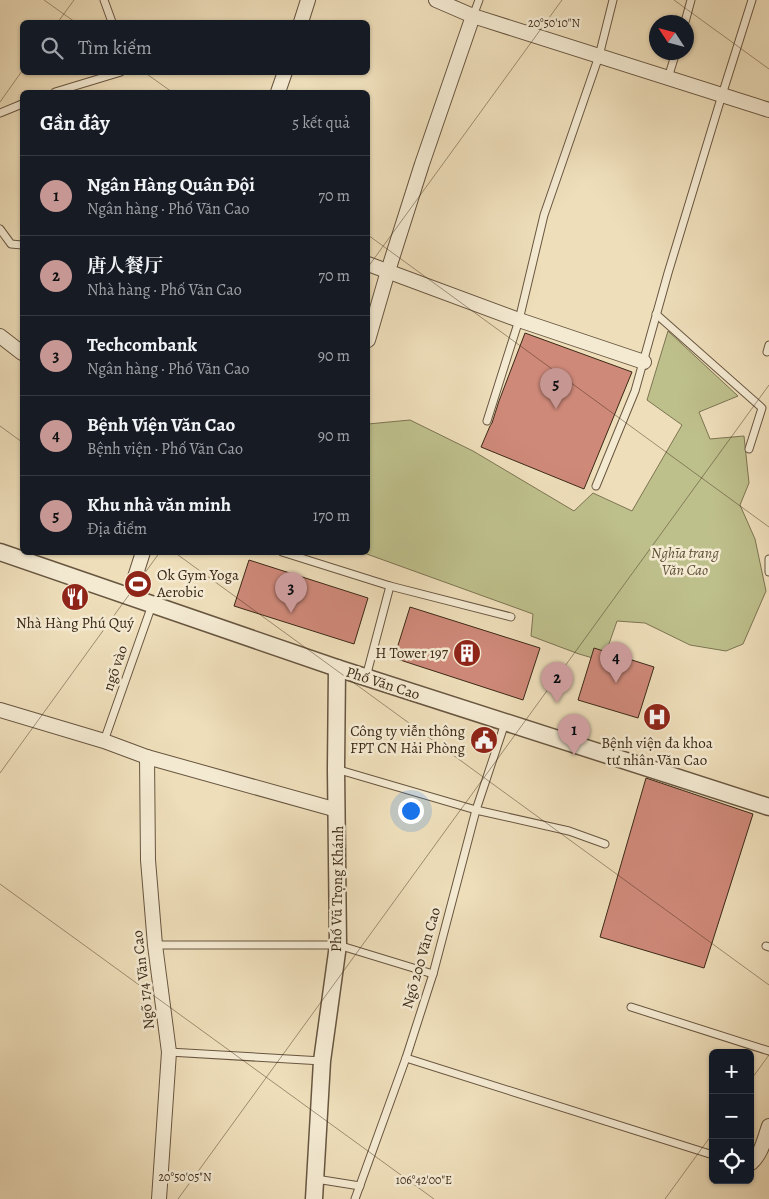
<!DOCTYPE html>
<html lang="vi">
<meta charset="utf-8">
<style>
body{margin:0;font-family:Alegreya,"Noto Serif SC",serif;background:#242831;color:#f1f3f6}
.controls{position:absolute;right:15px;bottom:15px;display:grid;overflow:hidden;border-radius:8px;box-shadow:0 1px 4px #0004}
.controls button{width:45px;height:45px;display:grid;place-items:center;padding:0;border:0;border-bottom:1px solid #363941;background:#171b24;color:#f1f3f6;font:25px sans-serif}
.compass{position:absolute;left:649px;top:15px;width:45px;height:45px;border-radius:50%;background:#171b24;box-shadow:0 1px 4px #0004;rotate:306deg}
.you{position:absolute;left:410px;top:810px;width:18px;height:18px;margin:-12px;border:4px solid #fff;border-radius:50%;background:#1a73e8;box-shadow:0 0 0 8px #1a73e833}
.badge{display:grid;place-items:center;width:32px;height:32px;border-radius:50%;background:#c59692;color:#111;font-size:16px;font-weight:700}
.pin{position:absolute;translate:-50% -41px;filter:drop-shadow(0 1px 2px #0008)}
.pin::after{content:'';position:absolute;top:26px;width:18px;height:15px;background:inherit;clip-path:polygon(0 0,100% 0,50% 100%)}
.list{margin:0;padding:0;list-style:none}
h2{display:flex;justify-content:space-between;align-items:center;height:65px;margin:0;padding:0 20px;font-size:21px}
h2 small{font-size:16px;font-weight:400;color:#9ea1a6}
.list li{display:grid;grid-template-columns:32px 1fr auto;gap:15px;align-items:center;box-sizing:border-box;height:80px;padding:0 20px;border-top:1px solid #363941}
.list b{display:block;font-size:19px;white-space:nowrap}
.list p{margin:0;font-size:16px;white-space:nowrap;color:#9ea1a6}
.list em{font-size:16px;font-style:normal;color:#9ea1a6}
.icon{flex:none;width:28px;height:28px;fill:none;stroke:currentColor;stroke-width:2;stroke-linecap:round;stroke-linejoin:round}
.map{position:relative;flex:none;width:769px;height:1199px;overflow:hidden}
.search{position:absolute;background:#171b24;box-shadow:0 1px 4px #0004;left:20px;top:20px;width:350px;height:55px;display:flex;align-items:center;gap:12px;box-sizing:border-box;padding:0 18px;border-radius:8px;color:#9ea1a6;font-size:19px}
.panel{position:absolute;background:#171b24;box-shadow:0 1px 4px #0004;left:20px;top:90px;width:350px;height:465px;border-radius:8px}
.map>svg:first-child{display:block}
.green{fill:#bec08c;stroke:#7c7452}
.building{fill:#cf8979;stroke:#3b2917}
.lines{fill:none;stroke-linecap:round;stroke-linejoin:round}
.service-casing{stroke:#685640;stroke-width:9}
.minor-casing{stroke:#685640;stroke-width:16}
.tertiary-casing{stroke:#685640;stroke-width:19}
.service{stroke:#f4ead2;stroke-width:7}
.minor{stroke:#f4ead2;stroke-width:14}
.tertiary{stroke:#f4ead2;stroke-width:16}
.ticks{fill:none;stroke:#3b2917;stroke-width:1;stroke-opacity:0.45}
.labels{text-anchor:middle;stroke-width:5;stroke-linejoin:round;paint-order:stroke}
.park-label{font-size:15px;font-style:italic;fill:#5c4f34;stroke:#f4ead2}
.poi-label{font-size:15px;fill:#3b2917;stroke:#f4ead2}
.street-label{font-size:15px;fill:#3b2917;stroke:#f4ead2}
.ticks-label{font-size:12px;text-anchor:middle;fill:#3b2917;stroke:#f4ead2;stroke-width:5;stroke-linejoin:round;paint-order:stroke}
</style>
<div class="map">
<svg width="769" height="1199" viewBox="0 0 769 1199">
<rect width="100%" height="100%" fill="#eedeba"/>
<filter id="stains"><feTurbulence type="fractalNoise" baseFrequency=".004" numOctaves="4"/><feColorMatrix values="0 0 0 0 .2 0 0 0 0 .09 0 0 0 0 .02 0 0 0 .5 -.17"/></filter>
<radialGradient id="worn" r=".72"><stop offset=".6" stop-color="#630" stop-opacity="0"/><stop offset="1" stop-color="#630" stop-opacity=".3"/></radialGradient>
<polygon class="green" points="668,331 738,396 699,412 710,439 744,436 749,483 740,505 755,539 766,591 743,644 726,651 690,645 645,623 617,621 603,661 579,654 531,636 533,614 364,553 368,552 368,424 410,420 473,451 574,511 593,493 632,511 682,425 647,400"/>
<g class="building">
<polygon points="525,333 632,372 584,489 481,447 490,426 492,423 499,401"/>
<polygon points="249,560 368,598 354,644 234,606"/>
<polygon points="410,607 540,648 523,700 394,658"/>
<polygon points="594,648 654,667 638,718 578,700"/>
<polygon points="646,778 753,814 704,968 600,937"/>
</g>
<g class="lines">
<g class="service-casing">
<g id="service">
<polyline points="104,0 112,22"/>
<polyline points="473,16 479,0"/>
<polyline points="685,22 691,0"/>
<polyline points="668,78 676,52"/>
<polyline points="55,92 121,72"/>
<polyline points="0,113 22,104"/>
<polyline points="0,229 11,244 22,245"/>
<polyline points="656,314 762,408 749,449"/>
<polyline points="767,352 769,345"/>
<polyline points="487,421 519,320 544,215 599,56 613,0"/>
<polyline points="596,486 635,391 668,273 722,95 752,0"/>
<polyline points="282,552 390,586 366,677"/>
<polyline points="769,559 769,572"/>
<polyline points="390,586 511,617"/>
<polyline points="104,741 152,605"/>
<polyline points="336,769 476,810 569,831 605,844"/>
<polyline points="155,945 338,945 433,974"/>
<polyline points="766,946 769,947"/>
<polyline points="631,1007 769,1051"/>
<polyline points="169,1052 322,1061"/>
<polyline points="406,1058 713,1155"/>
<polyline points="316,1179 360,1186"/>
<polyline points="355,1199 406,1058 433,974 476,810 505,723"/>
</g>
</g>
<g class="minor-casing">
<g id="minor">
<polyline points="436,0 473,16 769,110"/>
<polyline points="301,22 308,0"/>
<polyline points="278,92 285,72"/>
<polyline points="368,264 519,320 644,362"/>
<polyline points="0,336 22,353"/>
<polyline points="368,340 388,271 422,164 473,16"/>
<polyline points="129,596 143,552"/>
<polyline points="0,710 104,741 147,757 337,810"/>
<polyline points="147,757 148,860 155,945 169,1052 159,1199"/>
<path d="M 751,1163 C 762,1153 764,1140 769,1126"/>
</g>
</g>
<g class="tertiary-casing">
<g id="tertiary">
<polyline points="0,552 337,668 769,807"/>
<polyline points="314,1199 322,1061 338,945 336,769 337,668"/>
</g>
</g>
<use href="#service" class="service"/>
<use href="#minor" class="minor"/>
<use href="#tertiary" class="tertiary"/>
</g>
<path class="ticks" d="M 44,0 L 75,22M 674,0 L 769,69M 58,22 L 74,0M 144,72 L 172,92M 0,102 L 22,71M 368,235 L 769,527M 368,267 L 562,0M 0,426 L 22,442M 174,552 L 769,985M 0,773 L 160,552M 0,884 L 434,1199M 750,1081 L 769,1055M 178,1199 L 769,385M 665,1199 L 713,1133"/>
<defs>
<g id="stadium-disc" transform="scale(1.4375)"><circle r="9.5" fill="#8f2418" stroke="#f4ead2"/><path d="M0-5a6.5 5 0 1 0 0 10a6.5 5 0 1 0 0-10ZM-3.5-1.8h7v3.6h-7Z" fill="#fff"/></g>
<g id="restaurant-disc" transform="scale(1.4375)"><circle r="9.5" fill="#8f2418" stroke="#f4ead2"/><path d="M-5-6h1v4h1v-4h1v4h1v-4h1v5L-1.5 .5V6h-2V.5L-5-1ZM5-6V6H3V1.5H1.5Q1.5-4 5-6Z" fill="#fff"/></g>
<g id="building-disc" transform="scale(1.4375)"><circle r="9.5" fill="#8f2418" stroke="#f4ead2"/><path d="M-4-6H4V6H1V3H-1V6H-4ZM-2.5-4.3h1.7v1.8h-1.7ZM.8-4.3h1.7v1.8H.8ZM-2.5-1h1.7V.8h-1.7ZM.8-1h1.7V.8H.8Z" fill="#fff"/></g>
<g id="hospital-disc" transform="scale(1.4375)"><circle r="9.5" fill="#8f2418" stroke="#f4ead2"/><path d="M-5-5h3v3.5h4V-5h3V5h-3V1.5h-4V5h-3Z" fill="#fff"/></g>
<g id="civic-disc" transform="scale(1.4375)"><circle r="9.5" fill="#8f2418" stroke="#f4ead2"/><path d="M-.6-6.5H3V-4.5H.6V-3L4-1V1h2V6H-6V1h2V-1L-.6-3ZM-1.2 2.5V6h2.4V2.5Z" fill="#fff"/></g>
</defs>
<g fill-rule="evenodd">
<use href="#stadium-disc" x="138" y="584"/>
<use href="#restaurant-disc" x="75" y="597"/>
<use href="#building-disc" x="467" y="653"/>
<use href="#hospital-disc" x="657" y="717"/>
<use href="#civic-disc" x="484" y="740"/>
</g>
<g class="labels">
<g class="park-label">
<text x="685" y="558">Nghĩa trang<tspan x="685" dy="17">Văn Cao</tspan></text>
</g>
<g class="poi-label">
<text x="157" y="580" text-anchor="start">Ok Gym Yoga<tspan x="157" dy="17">Aerobic</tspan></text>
<text x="75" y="628">Nhà Hàng Phú Quý</text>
<text x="448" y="658" text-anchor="end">H Tower 197</text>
<text x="465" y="736" text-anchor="end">Công ty viễn thông<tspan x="465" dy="17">FPT CN Hải Phòng</tspan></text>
<text x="657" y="748">Bệnh viện đa khoa<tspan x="657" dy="17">tư nhân Văn Cao</tspan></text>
</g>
<g class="street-label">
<text transform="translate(115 668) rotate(-71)" y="5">ngõ vào</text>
<text transform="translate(383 683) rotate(18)" y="5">Phố Văn Cao</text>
<text transform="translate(337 889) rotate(-89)" y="5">Phố Vũ Trọng Khánh</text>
<text transform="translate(421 958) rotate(-74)" y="5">Ngõ 200 Văn Cao</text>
<text transform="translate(143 980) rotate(-97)" y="5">Ngõ 174 Văn Cao</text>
</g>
</g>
<g class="ticks-label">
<text x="554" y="27">20°50'10"N</text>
<text x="185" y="1181">20°50'05"N</text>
<text x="424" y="1184">106°42'00"E</text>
</g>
<rect width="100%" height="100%" filter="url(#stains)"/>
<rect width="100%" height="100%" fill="url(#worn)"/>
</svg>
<div class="controls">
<button>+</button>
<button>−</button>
<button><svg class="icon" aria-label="locate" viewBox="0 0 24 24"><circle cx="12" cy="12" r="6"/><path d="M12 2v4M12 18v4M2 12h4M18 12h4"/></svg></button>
</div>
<svg class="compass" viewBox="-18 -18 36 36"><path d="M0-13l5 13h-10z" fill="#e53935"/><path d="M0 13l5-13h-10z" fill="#9ea1a6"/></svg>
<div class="you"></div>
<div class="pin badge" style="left:574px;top:755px">1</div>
<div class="pin badge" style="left:557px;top:703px">2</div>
<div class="pin badge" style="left:291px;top:613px">3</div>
<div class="pin badge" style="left:616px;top:683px">4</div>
<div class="pin badge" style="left:556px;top:409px">5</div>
<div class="search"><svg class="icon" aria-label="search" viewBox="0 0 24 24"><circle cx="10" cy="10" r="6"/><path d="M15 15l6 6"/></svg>Tìm kiếm</div>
<section class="panel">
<h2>Gần đây<small>5 kết quả</small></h2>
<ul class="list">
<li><span class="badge">1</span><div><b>Ngân Hàng Quân Đội</b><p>Ngân hàng · Phố Văn Cao</p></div><em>70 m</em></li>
<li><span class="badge">2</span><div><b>唐人餐厅</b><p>Nhà hàng · Phố Văn Cao</p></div><em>70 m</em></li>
<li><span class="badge">3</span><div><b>Techcombank</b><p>Ngân hàng · Phố Văn Cao</p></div><em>90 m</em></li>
<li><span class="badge">4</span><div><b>Bệnh Viện Văn Cao</b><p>Bệnh viện · Phố Văn Cao</p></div><em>90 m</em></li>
<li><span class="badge">5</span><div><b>Khu nhà văn minh</b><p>Địa điểm</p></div><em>170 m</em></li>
</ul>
</section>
</div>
